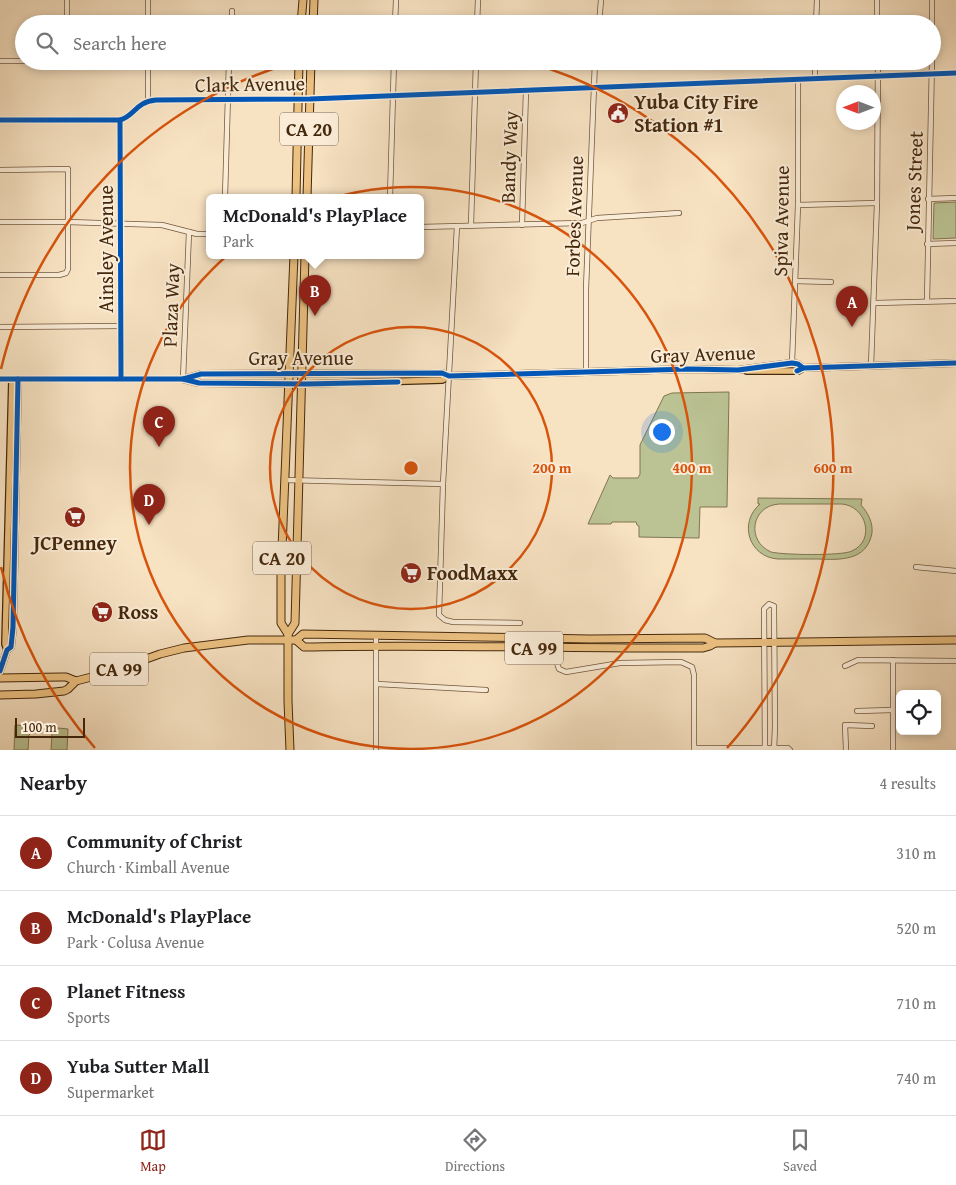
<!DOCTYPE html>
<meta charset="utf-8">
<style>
body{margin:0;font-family:"Gentium Book Plus",serif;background:#f2f2f2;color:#202124}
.controls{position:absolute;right:15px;bottom:15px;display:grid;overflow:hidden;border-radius:8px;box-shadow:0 2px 8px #0003}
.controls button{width:45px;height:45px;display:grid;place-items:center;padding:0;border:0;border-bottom:1px solid #e0e0e0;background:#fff;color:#202124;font:25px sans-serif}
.compass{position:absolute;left:836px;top:85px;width:45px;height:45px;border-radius:50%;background:#fff;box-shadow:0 2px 8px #0003;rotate:270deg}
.scale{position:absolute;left:15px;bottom:12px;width:70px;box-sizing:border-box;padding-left:5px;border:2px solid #45280c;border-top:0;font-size:14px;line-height:18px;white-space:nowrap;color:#45280c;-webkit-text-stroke:4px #faecd7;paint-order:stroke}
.you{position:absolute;left:661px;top:431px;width:18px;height:18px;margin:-12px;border:4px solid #fff;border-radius:50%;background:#1a73e8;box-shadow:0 0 0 8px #1a73e833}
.badge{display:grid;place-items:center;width:32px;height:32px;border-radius:50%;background:#8f2418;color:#fff;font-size:16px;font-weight:700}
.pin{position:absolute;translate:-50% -41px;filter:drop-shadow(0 1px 2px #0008)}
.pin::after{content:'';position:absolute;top:26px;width:18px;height:15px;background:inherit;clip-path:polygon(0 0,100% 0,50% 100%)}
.popup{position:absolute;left:206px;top:194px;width:218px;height:65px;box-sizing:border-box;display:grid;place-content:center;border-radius:8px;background:#fff;filter:drop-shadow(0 1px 4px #0005);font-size:16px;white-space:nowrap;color:#757577}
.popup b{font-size:19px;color:#202124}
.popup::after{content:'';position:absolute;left:50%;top:100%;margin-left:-10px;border:10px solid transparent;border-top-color:#fff}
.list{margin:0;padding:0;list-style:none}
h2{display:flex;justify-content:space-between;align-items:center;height:65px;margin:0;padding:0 20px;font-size:21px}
h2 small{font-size:16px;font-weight:400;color:#757577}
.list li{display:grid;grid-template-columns:32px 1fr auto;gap:15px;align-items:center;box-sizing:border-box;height:75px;padding:0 20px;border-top:1px solid #e0e0e0}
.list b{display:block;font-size:19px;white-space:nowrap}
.list p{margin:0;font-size:16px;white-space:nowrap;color:#757577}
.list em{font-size:16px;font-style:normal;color:#757577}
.icon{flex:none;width:28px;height:28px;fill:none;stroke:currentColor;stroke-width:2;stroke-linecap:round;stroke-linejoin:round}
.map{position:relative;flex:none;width:956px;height:750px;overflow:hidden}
.search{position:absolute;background:#fff;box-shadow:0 2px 8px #0003;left:15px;right:15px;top:15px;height:55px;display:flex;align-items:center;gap:12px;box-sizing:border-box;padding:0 18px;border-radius:28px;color:#757577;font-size:19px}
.sheet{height:365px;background:#fff}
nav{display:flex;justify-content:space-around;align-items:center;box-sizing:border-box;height:70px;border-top:1px solid #e0e0e0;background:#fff;font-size:14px;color:#757577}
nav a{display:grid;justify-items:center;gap:2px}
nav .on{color:#8f2418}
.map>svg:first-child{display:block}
.green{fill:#bbc394;stroke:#807650;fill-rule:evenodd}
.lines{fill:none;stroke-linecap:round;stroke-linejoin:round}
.minor-casing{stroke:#72563a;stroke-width:6}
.major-casing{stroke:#45280c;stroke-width:8}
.highway-casing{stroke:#45280c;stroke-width:9}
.minor{stroke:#faecd7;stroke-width:4.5}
.major{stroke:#ecc181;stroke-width:5.5}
.highway{stroke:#ecc181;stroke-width:7}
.cycleway-casing{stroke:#faecd7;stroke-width:8}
.cycleway{stroke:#0057b8;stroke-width:5}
.ring{fill:none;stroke:#d8540c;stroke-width:2.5}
.labels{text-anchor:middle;stroke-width:4;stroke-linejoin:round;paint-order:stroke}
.shield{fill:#faecd7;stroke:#7b6349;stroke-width:1}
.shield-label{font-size:19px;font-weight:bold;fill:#45280c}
.street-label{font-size:20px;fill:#45280c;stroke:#faecd7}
.poi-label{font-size:20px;font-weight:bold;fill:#45280c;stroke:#faecd7;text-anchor:start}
.centre{fill:#d8540c;stroke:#faecd7;stroke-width:2.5}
.ring-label{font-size:15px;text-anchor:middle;font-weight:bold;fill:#d8540c;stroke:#faecd7;stroke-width:4;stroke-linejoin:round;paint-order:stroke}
</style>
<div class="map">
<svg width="956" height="750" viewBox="0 0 956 750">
<rect width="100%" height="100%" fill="#f7e2c2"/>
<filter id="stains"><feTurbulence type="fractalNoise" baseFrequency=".004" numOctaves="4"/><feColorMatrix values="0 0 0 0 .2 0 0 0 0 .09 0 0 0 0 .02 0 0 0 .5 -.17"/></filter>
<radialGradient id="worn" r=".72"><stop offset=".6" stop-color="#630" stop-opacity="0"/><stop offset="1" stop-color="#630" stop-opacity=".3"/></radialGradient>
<g class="green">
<polygon points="956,202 956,238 933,239 934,203"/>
<polygon points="729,392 727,507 700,507 699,538 639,537 639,526 637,525 636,522 612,522 611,524 588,524 610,475 613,478 638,478 640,474 640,445 664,396 672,393"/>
<path d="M 758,498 L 862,499 L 861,505 C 868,513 873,522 872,533 C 867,561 840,560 818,559 C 805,559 792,559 778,559 C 749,557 738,523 760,504 L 758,504 ZM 779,504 L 842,504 C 866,506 876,540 852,551 C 842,556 783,555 771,552 C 746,541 751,506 779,504 Z"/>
<polygon points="15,725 34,726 33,731 29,735 28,750 14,750"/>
<polygon points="49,727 68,729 67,750 51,750 52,733 49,733"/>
</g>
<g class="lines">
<g class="minor-casing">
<g id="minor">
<polyline points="67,0 67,24"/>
<polyline points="148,0 148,24"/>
<polyline points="877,0 877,24"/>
<polyline points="932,0 932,24"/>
<polyline points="232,24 232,11"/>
<polyline points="395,24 396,0"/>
<polyline points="477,24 478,0"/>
<polyline points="599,24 601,0"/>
<polyline points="816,24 817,0"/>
<polyline points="0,61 24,61"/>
<polyline points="148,61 148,101"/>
<polyline points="815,78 815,61"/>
<path d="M 0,120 L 120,120 C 135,116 135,102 156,100 L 310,99 L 956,73"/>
<polyline points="120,120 121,378"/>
<polyline points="0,170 68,169 68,269 66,273 59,275 0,275"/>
<polyline points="225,197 229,61"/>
<polyline points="390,197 394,61"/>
<polyline points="928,199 956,198"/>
<polyline points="798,205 877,203"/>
<polyline points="0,222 68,222 162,225 197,234 210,234"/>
<polyline points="471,225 476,61"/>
<polyline points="522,225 526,90"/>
<polyline points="457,226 443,484 439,615 445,620 453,622 520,623"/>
<polyline points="420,227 582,223 597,218 679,213"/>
<polyline points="927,244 956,243"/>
<polyline points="795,281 831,282"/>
<polyline points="927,301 932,61"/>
<polyline points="875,303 956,301"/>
<polyline points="0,327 121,326"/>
<polyline points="792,363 798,205 798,79"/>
<polyline points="871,366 877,203 878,61"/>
<polyline points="586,373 586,289 595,61"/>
<polyline points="183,379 189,232"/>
<polyline points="285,480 443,484"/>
<polyline points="916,567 956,571"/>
<polyline points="559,649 557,663 559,669 566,672 620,663 681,662 692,667 694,675 694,750"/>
<polyline points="845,666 858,660 956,661"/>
<polyline points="377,684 486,690"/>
<polyline points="857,711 893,710"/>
<polyline points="694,748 788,748 790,750"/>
<polyline points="376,750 376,635"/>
<polyline points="765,750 764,609 769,604 774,606 774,609 775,727 774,750"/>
<polyline points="846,750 845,725 872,726"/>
<polyline points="893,750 893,660"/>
</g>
</g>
<g class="major-casing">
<g id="major">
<polyline points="747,371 798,371 803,368 956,363"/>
<polyline points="0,379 183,379 199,383 306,384 442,380 449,376"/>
<polyline points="183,379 201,374 442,373 449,376 690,369 738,370 792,363 798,364 803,368"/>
<polyline points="7,650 5,644 12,379"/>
<polyline points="0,671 7,650 11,647 13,627 18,379"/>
</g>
</g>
<g class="highway-casing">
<g id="highway">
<polyline points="301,24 303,0"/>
<polyline points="313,24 314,0"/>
<polyline points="296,197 299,61"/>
<polyline points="307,197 311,61"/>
<polyline points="288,634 281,623 281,573 294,255"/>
<polyline points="288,634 295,623 305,255"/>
<polyline points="288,636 288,701 290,750"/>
<path d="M 296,640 L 304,647 C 437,644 570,649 703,648 L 710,646 L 715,643"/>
<polyline points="0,678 61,677 66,677 76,681"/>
<polyline points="0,695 36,694 64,691 68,689 76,681 107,673 160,654 184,648 248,640 296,640 303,634 590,639 705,638 715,643 956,640"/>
</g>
</g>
<use href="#minor" class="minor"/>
<use href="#major" class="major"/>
<use href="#highway" class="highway"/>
<g class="cycleway-casing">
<g id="cycleway">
<path d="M 0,120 L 120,120 C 135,116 135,102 156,100 L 310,99 L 956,73"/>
<polyline points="120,120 121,378"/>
<polyline points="797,371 803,368 956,363"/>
<polyline points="0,379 183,379 199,383 306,384 398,382"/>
<polyline points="183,379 201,374 442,373 449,376 690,369 738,370 792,363 798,364 803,368"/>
<polyline points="0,671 7,650 11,647 13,627 18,379"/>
</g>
</g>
<use href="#cycleway" class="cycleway"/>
</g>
<g class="ring">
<circle cx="411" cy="468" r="141"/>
<circle cx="411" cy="468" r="281"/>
<path d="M95 748A422 422 0 0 1 1 567M1 369A422 422 0 0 1 298 61M524 61A422 422 0 0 1 727 748"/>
</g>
<defs>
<g id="civic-disc" transform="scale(1.125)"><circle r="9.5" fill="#8f2418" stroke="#faecd7"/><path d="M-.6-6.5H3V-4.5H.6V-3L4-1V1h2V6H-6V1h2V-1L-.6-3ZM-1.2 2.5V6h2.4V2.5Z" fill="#fff"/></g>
<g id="supermarket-disc" transform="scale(1.125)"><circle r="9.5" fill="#8f2418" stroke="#faecd7"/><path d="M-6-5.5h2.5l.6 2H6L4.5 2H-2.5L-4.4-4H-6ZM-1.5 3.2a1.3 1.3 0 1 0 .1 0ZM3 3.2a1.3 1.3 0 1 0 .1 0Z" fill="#fff"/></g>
</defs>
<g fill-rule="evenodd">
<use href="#civic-disc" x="618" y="113"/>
<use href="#supermarket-disc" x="75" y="517"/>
<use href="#supermarket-disc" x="411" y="573"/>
<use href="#supermarket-disc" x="102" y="612"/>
</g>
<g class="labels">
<g class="shield">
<rect x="280" y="112.5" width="58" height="33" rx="4"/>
<rect x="253" y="541.5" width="58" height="33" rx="4"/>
<rect x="505" y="631.5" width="58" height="33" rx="4"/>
<rect x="90" y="652.5" width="58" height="33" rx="4"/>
</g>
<g class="shield-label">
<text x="309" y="136">CA 20</text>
<text x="282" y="565">CA 20</text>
<text x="534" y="655">CA 99</text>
<text x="119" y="676">CA 99</text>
</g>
<g class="street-label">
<text transform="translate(250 84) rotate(-1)" y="7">Clark Avenue</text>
<text transform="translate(509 157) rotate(-88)" y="7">Bandy Way</text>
<text transform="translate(914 181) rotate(-88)" y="7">Jones Street</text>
<text transform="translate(574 216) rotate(-88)" y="7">Forbes Avenue</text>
<text transform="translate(781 221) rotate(-89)" y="7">Spiva Avenue</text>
<text transform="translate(106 249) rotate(-90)" y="7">Ainsley Avenue</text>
<text transform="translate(171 305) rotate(-88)" y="7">Plaza Way</text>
<text transform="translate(703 354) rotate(-2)" y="7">Gray Avenue</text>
<text x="301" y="365">Gray Avenue</text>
</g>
<g class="poi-label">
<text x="634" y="109">Yuba City Fire<tspan x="634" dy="23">Station #1</tspan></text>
<text x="75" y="550" text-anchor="middle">JCPenney</text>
<text x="427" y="580">FoodMaxx</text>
<text x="118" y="619">Ross</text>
</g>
</g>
<circle cx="411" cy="468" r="8" class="centre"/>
<g class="ring-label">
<text x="552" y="473">200 m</text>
<text x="692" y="473">400 m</text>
<text x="833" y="473">600 m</text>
</g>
<rect width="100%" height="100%" filter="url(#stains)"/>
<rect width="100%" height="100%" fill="url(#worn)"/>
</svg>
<div class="controls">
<button><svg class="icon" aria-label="locate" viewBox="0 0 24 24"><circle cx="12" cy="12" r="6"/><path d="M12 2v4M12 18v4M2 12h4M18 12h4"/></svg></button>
</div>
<svg class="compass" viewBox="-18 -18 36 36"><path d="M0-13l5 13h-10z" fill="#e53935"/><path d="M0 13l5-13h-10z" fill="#757577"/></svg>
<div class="scale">100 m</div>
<div class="you"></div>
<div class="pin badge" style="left:852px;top:327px">A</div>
<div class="pin badge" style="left:315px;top:316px">B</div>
<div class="popup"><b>McDonald's PlayPlace</b>Park</div>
<div class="pin badge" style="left:159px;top:447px">C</div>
<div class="pin badge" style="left:149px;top:525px">D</div>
<div class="search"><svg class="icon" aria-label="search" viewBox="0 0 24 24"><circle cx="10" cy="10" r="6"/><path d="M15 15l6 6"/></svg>Search here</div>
</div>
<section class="sheet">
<h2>Nearby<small>4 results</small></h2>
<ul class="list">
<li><span class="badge">A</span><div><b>Community of Christ</b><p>Church · Kimball Avenue</p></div><em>310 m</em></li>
<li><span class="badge">B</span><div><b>McDonald's PlayPlace</b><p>Park · Colusa Avenue</p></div><em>520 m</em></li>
<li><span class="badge">C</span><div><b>Planet Fitness</b><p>Sports</p></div><em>710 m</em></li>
<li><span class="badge">D</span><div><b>Yuba Sutter Mall</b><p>Supermarket</p></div><em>740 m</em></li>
</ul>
</section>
<nav>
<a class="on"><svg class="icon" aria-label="map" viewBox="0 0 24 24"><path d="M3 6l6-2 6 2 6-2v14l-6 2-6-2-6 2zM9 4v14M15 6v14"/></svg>Map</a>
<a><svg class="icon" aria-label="directions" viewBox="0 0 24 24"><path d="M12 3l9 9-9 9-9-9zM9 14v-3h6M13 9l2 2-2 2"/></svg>Directions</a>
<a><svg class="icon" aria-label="saved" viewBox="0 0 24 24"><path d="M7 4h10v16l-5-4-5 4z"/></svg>Saved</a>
</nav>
